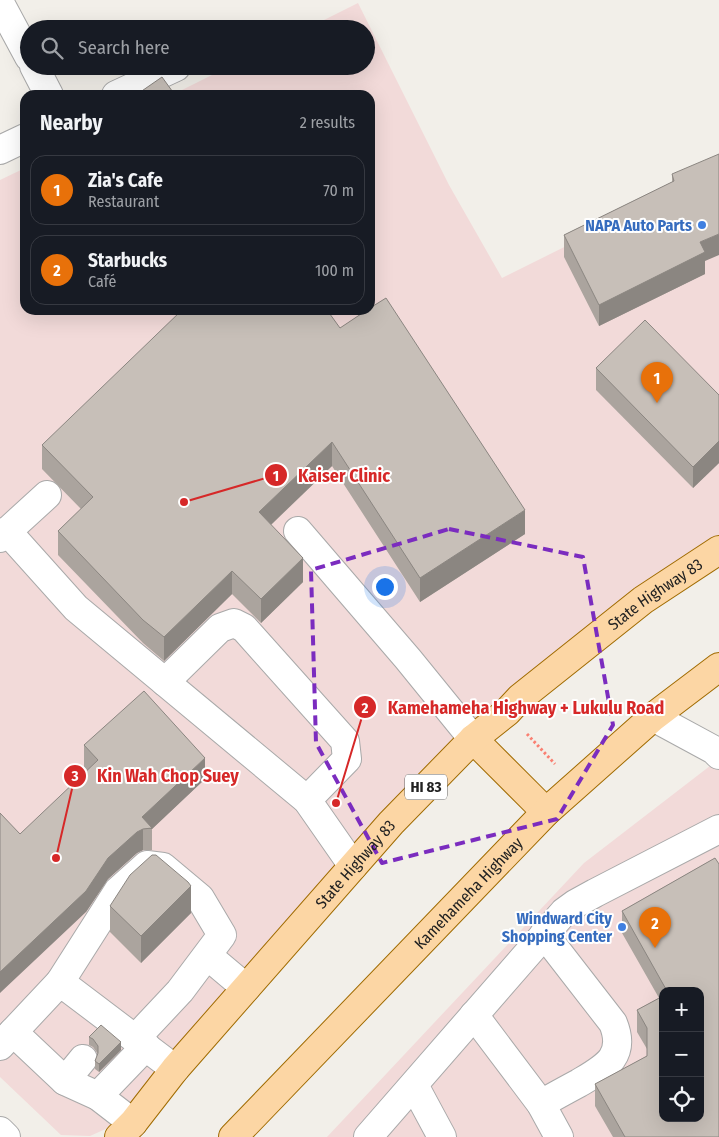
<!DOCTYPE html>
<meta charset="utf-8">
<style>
body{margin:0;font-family:"Fira Sans Condensed",sans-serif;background:#242831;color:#f1f3f6}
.controls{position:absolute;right:15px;bottom:15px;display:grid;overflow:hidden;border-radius:10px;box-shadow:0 5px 20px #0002}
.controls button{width:45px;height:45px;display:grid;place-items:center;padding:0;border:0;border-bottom:1px solid #363941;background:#171b24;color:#f1f3f6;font:25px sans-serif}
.you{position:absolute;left:384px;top:586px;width:18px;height:18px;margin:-12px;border:4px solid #fff;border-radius:50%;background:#1a73e8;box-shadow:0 0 0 8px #1a73e833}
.badge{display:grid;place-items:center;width:32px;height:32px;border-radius:50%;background:#0b8043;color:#fff;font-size:16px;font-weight:700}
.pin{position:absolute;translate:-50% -41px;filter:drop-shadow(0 1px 2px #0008)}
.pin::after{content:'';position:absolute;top:26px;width:18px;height:15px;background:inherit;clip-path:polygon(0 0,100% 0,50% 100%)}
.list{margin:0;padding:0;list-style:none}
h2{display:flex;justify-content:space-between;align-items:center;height:65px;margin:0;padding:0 20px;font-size:21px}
h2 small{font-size:16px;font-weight:400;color:#9ea1a6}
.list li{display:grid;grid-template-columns:32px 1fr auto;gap:15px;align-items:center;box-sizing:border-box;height:70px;margin:0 10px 10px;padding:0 10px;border:1px solid #363941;border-radius:15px}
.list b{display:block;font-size:19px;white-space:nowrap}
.list p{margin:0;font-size:16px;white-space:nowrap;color:#9ea1a6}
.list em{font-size:16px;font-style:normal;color:#9ea1a6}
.icon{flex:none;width:28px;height:28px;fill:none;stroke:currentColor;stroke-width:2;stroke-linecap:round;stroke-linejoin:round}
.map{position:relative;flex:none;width:719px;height:1137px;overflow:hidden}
.search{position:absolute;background:#171b24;box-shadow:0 5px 20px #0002;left:20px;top:20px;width:355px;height:55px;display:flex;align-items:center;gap:12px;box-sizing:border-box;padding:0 18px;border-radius:28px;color:#9ea1a6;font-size:19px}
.panel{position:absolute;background:#171b24;box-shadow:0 5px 20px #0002;left:20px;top:90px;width:355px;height:225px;border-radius:15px}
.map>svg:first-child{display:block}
.commercial{fill:#f2dad9;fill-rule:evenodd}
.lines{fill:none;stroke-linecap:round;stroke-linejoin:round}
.minor-casing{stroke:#a9a9a9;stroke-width:30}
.major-casing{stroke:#a06b00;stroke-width:30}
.path{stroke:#fa8072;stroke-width:3;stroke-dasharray:2.5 2.5;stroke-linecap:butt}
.minor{stroke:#fff;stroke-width:28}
.major{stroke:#fcd6a4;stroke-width:28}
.wall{fill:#aba49e;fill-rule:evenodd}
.shaded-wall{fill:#8b8681}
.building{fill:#c7bfb8;stroke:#8b8681}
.marked{fill:none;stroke:#7b2cbf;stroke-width:4;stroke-dasharray:10 6;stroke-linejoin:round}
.shop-dot{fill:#3f7fe0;stroke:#fff;stroke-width:2}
.labels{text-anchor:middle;stroke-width:4;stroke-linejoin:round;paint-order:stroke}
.shield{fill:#fff;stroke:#646464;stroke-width:1}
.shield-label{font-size:15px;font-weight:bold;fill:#222}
.shop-label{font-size:16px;font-weight:bold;fill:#366cbe;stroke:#fff;text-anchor:end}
.street-label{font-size:16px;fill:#222;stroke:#fff}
.leader{fill:none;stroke:#d62828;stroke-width:2}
.callout-dot{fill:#d62828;stroke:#fff;stroke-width:2}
.mark-label{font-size:15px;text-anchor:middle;font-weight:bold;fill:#fff}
.callout-label{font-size:18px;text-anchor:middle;font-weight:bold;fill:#d62828;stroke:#fff;stroke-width:4;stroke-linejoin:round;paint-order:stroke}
</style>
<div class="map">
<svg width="719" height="1137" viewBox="0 0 719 1137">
<rect width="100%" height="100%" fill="#f2efe9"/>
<g class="commercial">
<polygon points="358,3 449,185 502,278 719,170 719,556 557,661 128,1119 90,1136 61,1135 0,1077 0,180 25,168 25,310 370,310 370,95 172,95 230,66 366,66 366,29 306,29"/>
<path d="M 719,759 L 719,1137 L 327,1137 L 584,863 ZM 663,991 L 700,991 L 700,1118 L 663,1118 Z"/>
</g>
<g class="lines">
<g class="minor-casing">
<g id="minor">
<polyline points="0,3 29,57"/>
<polyline points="34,66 49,95"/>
<polyline points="116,95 176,67"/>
<polyline points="0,150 25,138"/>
<polyline points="7,531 76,608 307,800 353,866"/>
<polyline points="298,531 408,659 473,739"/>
<polyline points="0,538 47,495"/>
<polyline points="165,682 220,628 234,623 244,628 345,741 347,759 307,800"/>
<polyline points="653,717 714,750 719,755"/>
<polyline points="208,956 246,988"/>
<polyline points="60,982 118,891 147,865 163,867 200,898 222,935 180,991 135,1039"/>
<polyline points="474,1015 541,1104 559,1137"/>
<polyline points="13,1032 65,1081 98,1096 133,1123"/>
<polyline points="0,1046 60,982 175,1069"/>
<polyline points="65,1081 83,1059"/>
<polyline points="414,1085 442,1137"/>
<polyline points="98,1096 146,1046"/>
<path d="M 541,1104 C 553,1097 566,1090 579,1083 C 604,1068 627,1057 613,1023 L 544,934"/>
<polyline points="0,1131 6,1137"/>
<polyline points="368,1137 564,912 575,904 595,893 719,829"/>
</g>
</g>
<g class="major-casing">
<g id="major">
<polyline points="473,739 546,812"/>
<path id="s1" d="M 119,1137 L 133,1123 L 175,1069 L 391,823 L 473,739 L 507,712 L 520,698 L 643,600 L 719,550"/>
<path id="s2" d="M 233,1137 L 546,812 L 653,717 L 719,667"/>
</g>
</g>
<polyline class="path" points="527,734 555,764"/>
<use href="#minor" class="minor"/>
<use href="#major" class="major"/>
</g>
<g class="wall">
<polygon points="672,174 705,261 705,274 599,326 564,257 564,235 672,182"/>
<polygon points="340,328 525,534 420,602 332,466 271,525 303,582 261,623 232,594 164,661 143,643 58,555 58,531 81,509 42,469 42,445"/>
<polygon points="596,368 719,395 719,463 693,488 596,390"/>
<polygon points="84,745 205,779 152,829 152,850 143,850 137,853 108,879 86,912 87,770 84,767"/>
<path d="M 715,858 L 719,1137 L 613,1137 L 595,1106 L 595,1084 L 647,1056 L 647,1049 L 637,1032 L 637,1010 L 659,998 L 622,933 L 622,911 ZM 663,991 L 700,991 L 663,1118 Z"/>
<polygon points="110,906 191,913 141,963 110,932"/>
<polygon points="89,1037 121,1050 99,1072 95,1069 95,1061 98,1054 93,1047 89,1045"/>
</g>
<g class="shaded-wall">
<polygon points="719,234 719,255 705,261 705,274 599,326 599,305 700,242"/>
<polygon points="719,441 719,463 693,488 693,467"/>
<polygon points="332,442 332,466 259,536 259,512"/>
<polygon points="525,510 525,534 420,602 420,578"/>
<polygon points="303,558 303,582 261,623 261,599"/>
<polygon points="232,571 232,594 164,661 164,637"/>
<polygon points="205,758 205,779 152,829 143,829 143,850 137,853 108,879 86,912 0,993 0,972 142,817"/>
<polygon points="191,886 191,913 141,963 141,936"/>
<polygon points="121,1042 121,1050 99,1072 99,1064"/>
</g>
<g class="building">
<polygon points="162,77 175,95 136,95"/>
<polygon points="719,154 719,234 700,242 705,252 599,305 564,235 674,181 672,174"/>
<polygon points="386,298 525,510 420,578 332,442 259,512 303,558 261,599 232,571 164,637 143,620 58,531 93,497 42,445 182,310 327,310 340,328 367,310 370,310 370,308"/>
<polygon points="645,320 719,395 719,441 693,467 596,368"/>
<polygon points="144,691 205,758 142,817 152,828 143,829 137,832 108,858 86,891 0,972 0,813 20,834 98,760 84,745"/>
<polygon points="152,855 156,855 188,882 191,886 141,936 110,906 130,875"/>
<polygon points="715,858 719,864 719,1137 625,1137 595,1084 647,1056 647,1028 637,1010 663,996 663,1118 700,1118 700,991 667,991 622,911"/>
<polygon points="101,1025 121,1042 99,1064 95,1061 98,1053 98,1046 93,1039 89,1037"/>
</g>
<path class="marked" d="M 449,529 L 583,557 L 613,725 L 557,819 L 382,863 L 316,743 L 311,570 Z"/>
<g class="shop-dot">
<circle cx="702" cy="225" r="5"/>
<circle cx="622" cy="927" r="5"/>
</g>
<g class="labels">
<rect class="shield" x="405" y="774.5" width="42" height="25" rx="4"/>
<g class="shield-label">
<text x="426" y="792">HI 83</text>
</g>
<g class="shop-label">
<text x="692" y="231">NAPA Auto Parts</text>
<text x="612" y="924">Windward City<tspan x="612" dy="18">Shopping Center</tspan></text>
</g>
<g class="street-label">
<text dy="6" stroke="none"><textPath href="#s1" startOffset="766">State Highway 83</textPath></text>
<text dy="6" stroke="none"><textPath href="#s1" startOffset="361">State Highway 83</textPath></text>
<text dy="6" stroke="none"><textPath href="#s2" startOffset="339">Kamehameha Highway</textPath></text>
</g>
</g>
<path class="leader" d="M184 502L276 475M336 803L365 707M56 858L75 776"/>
<g class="callout-dot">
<circle cx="184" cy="502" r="5"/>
<circle cx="336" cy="803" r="5"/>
<circle cx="56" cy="858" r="5"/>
<circle cx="276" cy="475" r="12"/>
<circle cx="365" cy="707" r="12"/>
<circle cx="75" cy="776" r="12"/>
</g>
<g class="mark-label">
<text x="276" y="481">1</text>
<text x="365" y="713">2</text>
<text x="75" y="781">3</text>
</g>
<g class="callout-label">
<text x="344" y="482">Kaiser Clinic</text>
<text x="526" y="714">Kamehameha Highway + Lukulu Road</text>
<text x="168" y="782">Kin Wah Chop Suey</text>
</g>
</svg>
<div class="controls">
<button>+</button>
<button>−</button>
<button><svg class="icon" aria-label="locate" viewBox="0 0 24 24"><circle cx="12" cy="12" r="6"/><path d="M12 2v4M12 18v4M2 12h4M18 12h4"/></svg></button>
</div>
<div class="you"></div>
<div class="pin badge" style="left:657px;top:403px;background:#e8710a">1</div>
<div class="pin badge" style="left:655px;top:948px;background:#e8710a">2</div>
<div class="search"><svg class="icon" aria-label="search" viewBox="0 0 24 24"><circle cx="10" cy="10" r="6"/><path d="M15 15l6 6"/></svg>Search here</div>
<section class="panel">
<h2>Nearby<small>2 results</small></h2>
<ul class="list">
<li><span class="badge" style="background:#e8710a">1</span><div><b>Zia's Cafe</b><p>Restaurant</p></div><em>70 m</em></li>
<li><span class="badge" style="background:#e8710a">2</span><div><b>Starbucks</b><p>Café</p></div><em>100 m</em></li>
</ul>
</section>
</div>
